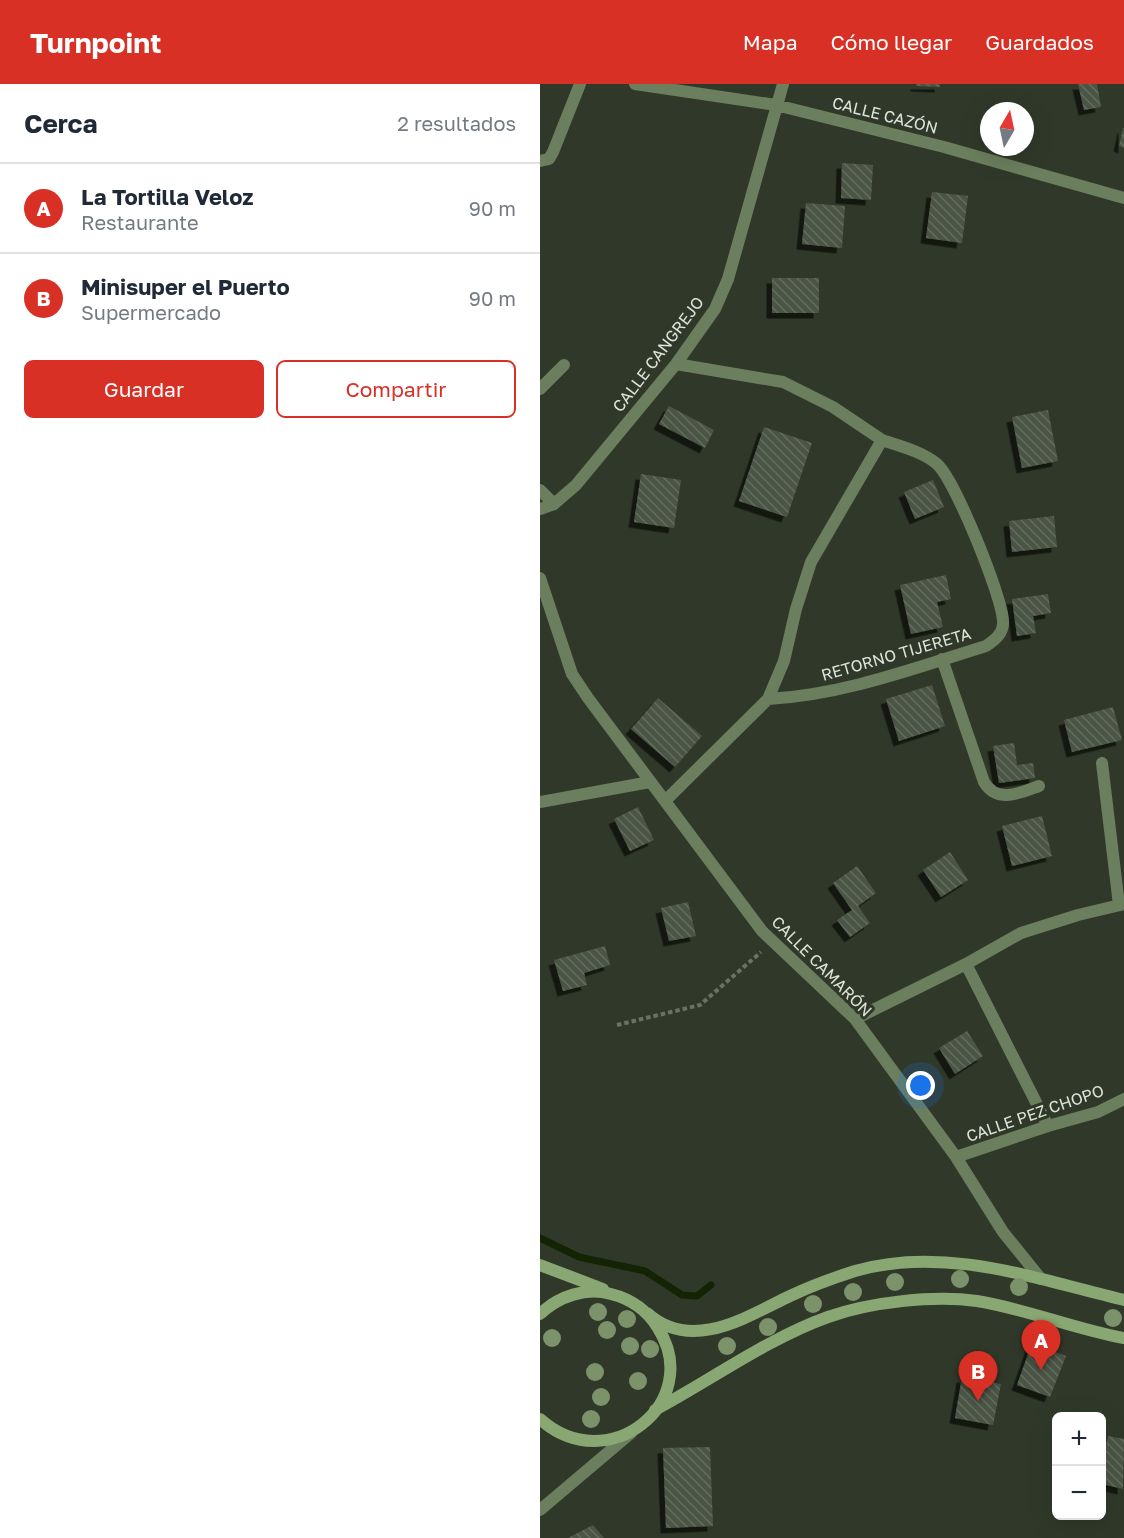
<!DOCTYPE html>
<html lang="es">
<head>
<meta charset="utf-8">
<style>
	body { margin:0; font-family:"Golos Text",sans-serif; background:#f2f2f3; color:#1f2937 }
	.controls { position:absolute; right:18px; bottom:18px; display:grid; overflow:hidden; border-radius:9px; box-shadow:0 6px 24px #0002 }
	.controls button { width:54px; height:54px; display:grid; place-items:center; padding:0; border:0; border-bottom:2px solid #e0e1e3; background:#fff; color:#1f2937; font:30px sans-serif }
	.compass { position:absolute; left:440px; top:18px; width:54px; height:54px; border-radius:50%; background:#fff; box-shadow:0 6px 24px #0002; rotate:9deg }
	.you { position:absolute; left:381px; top:1002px; width:21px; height:21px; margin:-15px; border:4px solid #fff; border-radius:50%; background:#1a73e8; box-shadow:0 0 0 9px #1a73e833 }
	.badge { display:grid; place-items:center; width:39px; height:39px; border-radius:50%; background:#d93025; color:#fff; font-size:20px; font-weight:700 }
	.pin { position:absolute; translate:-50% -50px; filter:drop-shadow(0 2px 3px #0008) }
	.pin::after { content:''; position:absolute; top:32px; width:21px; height:18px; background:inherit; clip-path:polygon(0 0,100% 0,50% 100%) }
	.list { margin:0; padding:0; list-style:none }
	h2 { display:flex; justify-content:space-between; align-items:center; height:78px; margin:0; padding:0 24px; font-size:26px }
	h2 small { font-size:20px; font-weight:400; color:#747a83 }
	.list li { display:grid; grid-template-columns:39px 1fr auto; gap:18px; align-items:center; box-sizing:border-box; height:90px; padding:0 24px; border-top:2px solid #e0e1e3 }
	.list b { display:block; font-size:22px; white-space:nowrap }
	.list p { margin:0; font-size:20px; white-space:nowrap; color:#747a83 }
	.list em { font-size:20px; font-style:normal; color:#747a83 }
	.actions { display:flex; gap:12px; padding:18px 24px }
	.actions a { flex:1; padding:14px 0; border:2px solid #d93025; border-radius:9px; text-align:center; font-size:21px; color:#d93025 }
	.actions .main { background:#d93025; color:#fff }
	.map { position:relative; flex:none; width:584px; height:1454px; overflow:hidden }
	header { display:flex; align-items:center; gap:36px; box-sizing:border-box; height:84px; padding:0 30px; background:#d93025; color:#fff }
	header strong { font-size:28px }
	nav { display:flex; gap:33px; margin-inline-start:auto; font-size:21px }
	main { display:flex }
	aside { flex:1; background:#fff }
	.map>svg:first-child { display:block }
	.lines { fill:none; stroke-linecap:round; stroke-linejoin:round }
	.stream { stroke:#132404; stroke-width:7 }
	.building { fill:url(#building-back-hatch); filter:url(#shadow) }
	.path { stroke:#6a7264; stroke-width:4; stroke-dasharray:4.5 3; stroke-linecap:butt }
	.lane { stroke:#6b7e5d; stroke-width:12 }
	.street { stroke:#6b7e5d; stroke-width:12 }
	.secondary { stroke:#89a772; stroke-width:12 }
	.tree { fill:#7b926a }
	.labels { text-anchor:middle; stroke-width:6; stroke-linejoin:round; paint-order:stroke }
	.street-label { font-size:16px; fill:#dee4da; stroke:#303929 }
</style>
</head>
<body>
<header>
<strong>Turnpoint</strong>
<nav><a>Mapa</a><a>Cómo llegar</a><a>Guardados</a></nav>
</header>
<main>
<aside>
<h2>Cerca<small>2 resultados</small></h2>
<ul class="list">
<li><span class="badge">A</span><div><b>La Tortilla Veloz</b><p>Restaurante</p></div><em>90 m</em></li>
<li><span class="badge">B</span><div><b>Minisuper el Puerto</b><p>Supermercado</p></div><em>90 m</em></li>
</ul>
<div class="actions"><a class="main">Guardar</a><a>Compartir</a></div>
</aside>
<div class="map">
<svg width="584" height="1454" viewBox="0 0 584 1454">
	<defs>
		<pattern id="building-back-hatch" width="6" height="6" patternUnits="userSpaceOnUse" patternTransform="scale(1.5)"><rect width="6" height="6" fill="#4b5544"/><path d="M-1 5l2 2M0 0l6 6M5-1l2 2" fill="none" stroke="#646d5e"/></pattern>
		<filter id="shadow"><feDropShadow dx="-5.5" dy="5.5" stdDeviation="0" flood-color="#0009"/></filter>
	</defs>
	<rect width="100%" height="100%" fill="#303929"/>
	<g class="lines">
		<!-- stream -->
		<path class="stream" d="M0,1154L39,1173L105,1187L142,1211L157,1212L171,1201"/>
	</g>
	<!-- building -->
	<path class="building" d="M376,0H400V3L376,2Z
		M538,0H557L561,23L544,26Z
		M583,44H584V64L579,62Z
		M302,79L333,81L331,116L301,114Z
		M392,108L428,112L422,159L386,154Z
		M266,119L305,122L302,164L262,160Z
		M232,194H279V229H232Z
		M129,322L174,346L165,364L119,340Z
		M508,326L518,377L482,384L472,333Z
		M224,343L272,359L247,433L199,417Z
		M101,390L141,396L134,444L94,438Z
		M393,396L404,423L375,435L364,408Z
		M514,432L517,463L472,468L469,437Z
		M406,491L411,515L397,518L403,543L371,550L360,501Z
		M508,510L511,529L493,532L496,549L477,552L472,515Z
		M392,601L405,642L359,657L346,615Z
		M118,614L162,652L135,683L91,645Z
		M573,623L582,656L532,668L524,636Z
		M474,659L477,681L493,679L495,694L459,699L453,662Z
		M98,723L114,756L90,767L74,735Z
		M502,732L512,772L472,782L462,742Z
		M410,768L428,796L401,813L383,786Z
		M317,782L336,809L318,822L330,839L310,853L297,836L312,826L293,799Z
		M148,818L156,852L129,857L121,824Z
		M65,862L70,881L44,889L47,901L23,907L14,876Z
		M427,947L443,972L415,990L399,964Z
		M492,1259L526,1272L510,1313L477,1301Z
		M422,1293L461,1300L453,1341L415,1334Z
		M568,1352L584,1355L583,1405L562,1400V1382Z
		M170,1363L173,1442L126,1444L123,1364Z
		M53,1441L64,1454H28Z"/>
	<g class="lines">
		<!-- path -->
		<path class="path" d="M77,941L160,921L221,868"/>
		<!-- lane -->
		<path class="lane" d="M0,305L24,281
			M0,406L14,420
			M562,679L579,821"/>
		<!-- street -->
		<path class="street" d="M95,0L236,21L404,63L584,114
			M0,77L9,75L13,68L40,0
			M0,425L14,420L36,401L136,280L175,225L188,195L243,0
			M0,494L32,590L48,614L222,847L315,935L416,1073L463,1148L501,1195
			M402,575L444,698C457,720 480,709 499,702
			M228,615C303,611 375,584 446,562C455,556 464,549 463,537C462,512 415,396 397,380C383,368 360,362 342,356
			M125,717L228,615L244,577L256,525L271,478L342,356L293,323L243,298L136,280
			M0,718L110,698
			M426,880L508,1042
			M315,935L426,880L481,849L538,831L584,820
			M416,1073L508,1042L558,1028L584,1015
			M0,1426L91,1349"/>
		<!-- secondary -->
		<path class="secondary" d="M0,1181L63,1205
			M107,1229C152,1269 206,1233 250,1212C271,1202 293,1194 315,1187C405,1161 496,1195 584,1216
			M0,1230C19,1212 46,1203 71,1210C91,1215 107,1226 118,1244C165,1318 68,1396 0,1335
			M115,1326C171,1296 229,1254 288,1233C330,1218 394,1211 437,1217C487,1225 534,1245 584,1254"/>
	</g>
	<!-- trees -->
	<g class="tree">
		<circle cx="420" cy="1195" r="9"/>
		<circle cx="355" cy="1198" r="9"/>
		<circle cx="479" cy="1203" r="9"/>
		<circle cx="313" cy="1208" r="9"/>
		<circle cx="273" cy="1220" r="9"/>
		<circle cx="58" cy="1228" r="9"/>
		<circle cx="573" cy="1234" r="9"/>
		<circle cx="87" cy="1235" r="9"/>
		<circle cx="228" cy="1243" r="9"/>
		<circle cx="67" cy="1246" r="9"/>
		<circle cx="12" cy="1254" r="9"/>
		<circle cx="90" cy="1262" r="9"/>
		<circle cx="187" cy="1262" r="9"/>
		<circle cx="110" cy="1265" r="9"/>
		<circle cx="55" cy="1288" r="9"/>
		<circle cx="98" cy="1297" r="9"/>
		<circle cx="61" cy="1313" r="9"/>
		<circle cx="51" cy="1335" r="9"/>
	</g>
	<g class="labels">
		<!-- street labels -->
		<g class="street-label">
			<text transform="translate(345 31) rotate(14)" y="6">CALLE CAZÓN</text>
			<text transform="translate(118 270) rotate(-53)" y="6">CALLE CANGREJO</text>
			<text transform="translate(356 570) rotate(-16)" y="6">RETORNO TIJERETA</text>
			<text transform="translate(282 882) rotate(45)" y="6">CALLE CAMARÓN</text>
			<text transform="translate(495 1029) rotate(-19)" y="6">CALLE PEZ CHOPO</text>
		</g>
	</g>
</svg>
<div class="controls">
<button>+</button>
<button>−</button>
</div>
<svg class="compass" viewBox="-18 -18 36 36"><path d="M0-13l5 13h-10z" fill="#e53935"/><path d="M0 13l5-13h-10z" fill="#747a83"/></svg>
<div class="you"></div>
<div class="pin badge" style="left:501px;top:1286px">A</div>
<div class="pin badge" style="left:438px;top:1317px">B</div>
</div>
</main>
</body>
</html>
